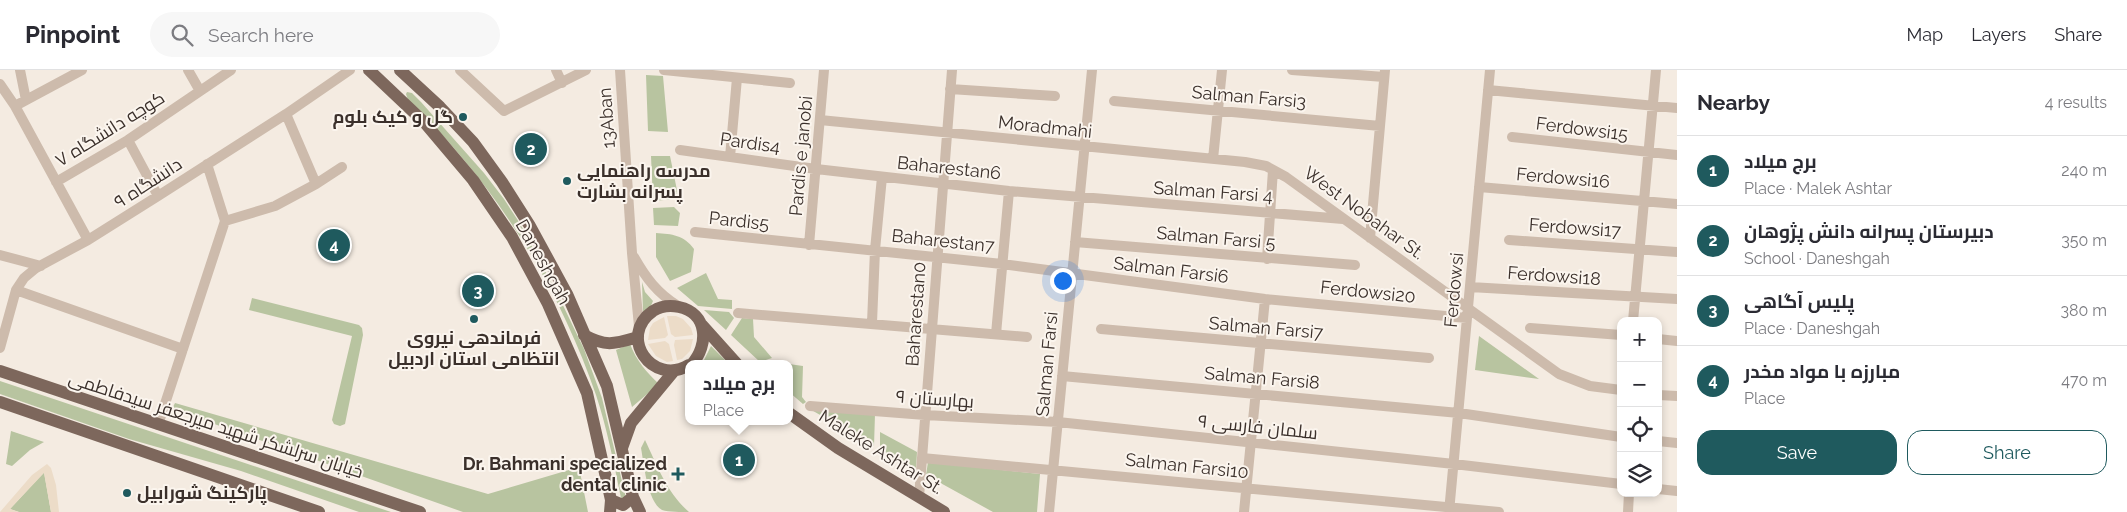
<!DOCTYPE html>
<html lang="en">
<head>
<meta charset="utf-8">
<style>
	body { margin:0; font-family:Raleway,Cairo,sans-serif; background:#f7f7f7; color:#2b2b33 }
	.controls { position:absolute; right:15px; bottom:15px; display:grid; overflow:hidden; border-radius:10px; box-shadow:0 2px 8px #0003 }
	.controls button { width:45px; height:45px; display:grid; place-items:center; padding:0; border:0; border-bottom:1px solid #e1e1e2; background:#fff; color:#2b2b33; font:25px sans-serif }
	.you { position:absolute; left:1062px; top:210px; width:18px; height:18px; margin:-12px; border:4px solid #fff; border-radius:50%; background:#1a73e8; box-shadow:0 0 0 8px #1a73e833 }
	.badge { display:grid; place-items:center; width:32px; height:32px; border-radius:50%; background:#1f5a5e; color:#fff; font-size:16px; font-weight:700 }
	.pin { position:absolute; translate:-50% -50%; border:2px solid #fff; box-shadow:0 1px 5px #0006 }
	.popup { position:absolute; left:685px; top:290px; width:108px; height:65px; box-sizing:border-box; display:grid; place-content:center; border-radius:10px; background:#fff; filter:drop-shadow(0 1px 4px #0005); font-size:16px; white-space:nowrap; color:#7c7c81 }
	.popup b { font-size:19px; color:#2b2b33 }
	.popup::after { content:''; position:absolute; left:50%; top:100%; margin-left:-10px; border:10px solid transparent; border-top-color:#fff }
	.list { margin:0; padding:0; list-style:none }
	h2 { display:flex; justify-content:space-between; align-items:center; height:65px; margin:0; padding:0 20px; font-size:21px }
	h2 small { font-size:16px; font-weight:400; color:#7c7c81 }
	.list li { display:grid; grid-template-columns:32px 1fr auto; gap:15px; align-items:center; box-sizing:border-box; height:70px; padding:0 20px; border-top:1px solid #e1e1e2 }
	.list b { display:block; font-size:19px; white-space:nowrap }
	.list p { margin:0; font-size:16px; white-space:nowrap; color:#7c7c81 }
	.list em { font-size:16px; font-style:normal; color:#7c7c81 }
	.actions { display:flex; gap:10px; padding:15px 20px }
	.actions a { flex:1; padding:11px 0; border:1px solid #1f5a5e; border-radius:15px; text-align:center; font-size:18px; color:#1f5a5e }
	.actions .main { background:#1f5a5e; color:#fff }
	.icon { flex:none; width:28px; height:28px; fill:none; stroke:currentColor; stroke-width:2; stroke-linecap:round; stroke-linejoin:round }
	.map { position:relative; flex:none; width:1677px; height:442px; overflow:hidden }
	header { display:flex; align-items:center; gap:30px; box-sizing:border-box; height:70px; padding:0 25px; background:#fff; border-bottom:1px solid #e1e1e2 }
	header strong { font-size:24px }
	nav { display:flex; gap:28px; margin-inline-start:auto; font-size:18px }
	.search { width:350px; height:45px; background:#f7f7f7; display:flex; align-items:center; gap:12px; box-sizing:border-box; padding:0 18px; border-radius:28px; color:#7c7c81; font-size:19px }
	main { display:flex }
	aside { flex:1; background:#fff }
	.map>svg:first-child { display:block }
	.green { fill:#b8c4a0 }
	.plaza { fill:#ecdcc8 }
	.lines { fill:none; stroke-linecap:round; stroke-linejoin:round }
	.minor { stroke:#cdbbac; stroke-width:10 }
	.major { stroke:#7d675c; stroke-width:12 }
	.poi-dot { fill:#1f5a5e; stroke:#fbf5ee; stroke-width:2 }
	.labels { text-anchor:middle; stroke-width:4; stroke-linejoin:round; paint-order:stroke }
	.street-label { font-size:18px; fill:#3b302b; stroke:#fbf5ee }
	.poi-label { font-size:18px; font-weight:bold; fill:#3b302b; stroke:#fbf5ee; text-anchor:end }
</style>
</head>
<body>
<header>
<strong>Pinpoint</strong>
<div class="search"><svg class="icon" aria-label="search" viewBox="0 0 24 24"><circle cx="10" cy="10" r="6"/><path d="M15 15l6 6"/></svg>Search here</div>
<nav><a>Map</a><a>Layers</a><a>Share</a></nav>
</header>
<main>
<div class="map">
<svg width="1677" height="442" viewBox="0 0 1677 442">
	<rect width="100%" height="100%" fill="#f4ebe1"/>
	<!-- green -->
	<path class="green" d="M646,5L663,6L668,62L648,61Z
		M407,22L412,23L421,32L484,103L504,129L519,152L558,225L584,279L602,328L626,428H621C614,394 607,358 596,325C558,214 493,111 408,30L406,24Z
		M651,86H670L678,125L675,129L653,131Z
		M674,137L680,143L678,156L654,155L653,138Z
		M656,163C672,164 684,165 694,179L691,202L670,211L656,187Z
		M706,203L718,229L732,230V239L698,236L677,218Z
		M642,212L645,222L653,231L650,238L643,242Z
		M252,228L359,255L362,258L363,265L345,354L340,356L334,354L332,350L352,266L249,240Z
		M704,240L729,242L734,248L726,260Z
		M742,248L753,249L754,267L772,288L760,292L731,265Z
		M1479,266L1539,309L1475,300Z
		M630,274C636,290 647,303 659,314L632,337L616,280Z
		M711,276L729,294H702Z
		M789,294L803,296L802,327L806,332L803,334L789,322Z
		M0,311L391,442H359L241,401L129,369L0,324Z
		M175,333L488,424L579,397L588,442H463L172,339Z
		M808,338L875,344L874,376Z
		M11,361L44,372L30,380L12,396L6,394Z
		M880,362L917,382L916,400L880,379Z
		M645,370C657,395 667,423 689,442C681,442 669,442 662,440C647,431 644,394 641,378Z
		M928,392L1040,404L1037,442H993L926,405Z
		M44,402L51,442H19L10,439Z"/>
	<!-- plaza -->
	<path class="plaza" d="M667,246H676L683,249L691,258L693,265L675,267L671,264Z
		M664,247L668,265L665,268L648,270L650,258L653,253Z
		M693,269L690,281L682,289L677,290L674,275L675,270Z
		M665,271L669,274L673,291L667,292L656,286L648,274Z
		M47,394L51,398L56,415L59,442H51L44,403L10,439L19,442H0L32,405Z"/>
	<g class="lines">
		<!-- minor -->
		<path class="minor" d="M20,0L26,30
			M188,0L200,21
			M460,0L504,41L586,0
			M556,0L562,13
			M620,0L632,183L639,256
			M664,0L790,13
			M1292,0L1384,7
			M0,14L15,36L88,170
			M950,19L1055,26
			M1488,20L1677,38
			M1114,31L1380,56
			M15,36L82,0
			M286,44L316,114L342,97
			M820,50L1245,92L1266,96L1286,107L1559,304L1590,316L1621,320
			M1512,67L1677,85
			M128,70L158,126
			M680,80L816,99L1009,121L1343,149
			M730,87L737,8
			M1213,89L1222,0
			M56,112L128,70L231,0
			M1479,117L1677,134
			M225,151L275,136L316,114
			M695,162L1002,194L1265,229L1467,248
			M1370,168L1385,0
			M1509,170L1677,182
			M1075,172L1355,195
			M809,175L824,0
			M0,185L41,196
			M634,187C646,208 657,223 678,236
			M1267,189L1273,100
			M1470,217L1677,229
			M16,220L183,279
			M738,243L1027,267
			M1633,251L1656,0
			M872,253L875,180L882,107
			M1530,258L1621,265
			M1101,259L1429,288
			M996,264L1009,121
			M1658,269L1677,271
			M0,278L16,220L24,208L36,198L88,170L158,126L286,44L350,0
			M1062,306L1459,343L1621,367
			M1658,325L1677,326
			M810,336L925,345L1058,352L1454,394L1621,414
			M158,355L225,151L207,94
			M1658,371L1677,373
			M922,388L1499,442
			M1658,419L1677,421
			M919,427L952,0
			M1049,442L1092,0
			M1244,442L1265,229
			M1449,442L1490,0
			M1628,442L1629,423"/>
		<!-- major -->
		<path class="major" d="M369,0L424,52L473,110L512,167L548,234L587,323L611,430L610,442
			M400,0L440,37L473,72L502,112L530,156L567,224L607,316L633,427L640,442
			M702,255L737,294
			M584,265C606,277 614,274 638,267
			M689,295C652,317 617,266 653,241C661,236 670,235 679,237C708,243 709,275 692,294
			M0,301L420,442
			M0,332L319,442
			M789,343L838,378L944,442
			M622,378L631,353L674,301
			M611,430L623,435L633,427"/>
	</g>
	<!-- markers -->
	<g class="poi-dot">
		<circle cx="463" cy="47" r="5"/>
		<circle cx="567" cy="111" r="5"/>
		<circle cx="474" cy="249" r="5"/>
		<path d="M675.5 396.5h5v5h5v5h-5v5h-5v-5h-5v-5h5z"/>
		<circle cx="127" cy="423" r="5"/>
	</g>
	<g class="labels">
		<!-- street labels -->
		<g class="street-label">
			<text transform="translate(1249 27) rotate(5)" y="6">Salman Farsi3</text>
			<text transform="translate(607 48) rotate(-94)" y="6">13Aban</text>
			<text transform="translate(1045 57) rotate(6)" y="6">Moradmahi</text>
			<text transform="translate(110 59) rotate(-32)" y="6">کوچه دانشگاه ۷</text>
			<text transform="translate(1582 59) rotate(7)" y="6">Ferdowsi15</text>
			<text transform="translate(750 73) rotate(8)" y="6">Pardis4</text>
			<text transform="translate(801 86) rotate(-85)" y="6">Pardis e janobi</text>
			<text transform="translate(949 98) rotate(6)" y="6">Baharestan6</text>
			<text transform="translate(1563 108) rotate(5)" y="6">Ferdowsi16</text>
			<text transform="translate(148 113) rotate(-33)" y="6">دانشگاه ۹</text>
			<text transform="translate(1213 122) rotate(4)" y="6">Salman Farsi 4</text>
			<text transform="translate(1364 143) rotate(36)" y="6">West Nobahar St.</text>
			<text transform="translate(739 151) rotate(6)" y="6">Pardis5</text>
			<text transform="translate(1575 158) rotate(4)" y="6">Ferdowsi17</text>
			<text transform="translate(1216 168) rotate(5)" y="6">Salman Farsi 5</text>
			<text transform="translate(943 171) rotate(6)" y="6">Baharestan7</text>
			<text transform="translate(543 192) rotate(61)" y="6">Daneshgah</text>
			<text transform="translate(1171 200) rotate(7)" y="6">Salman Farsi6</text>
			<text transform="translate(1554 206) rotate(4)" y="6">Ferdowsi18</text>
			<text transform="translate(1454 220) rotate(-85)" y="6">Ferdowsi</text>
			<text transform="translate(1368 222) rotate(6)" y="6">Ferdowsi20</text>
			<text transform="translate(916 244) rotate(-86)" y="6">Baharestan0</text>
			<text transform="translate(1266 258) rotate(5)" y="6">Salman Farsi7</text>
			<text transform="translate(1047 294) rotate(-85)" y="6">Salman Farsi</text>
			<text transform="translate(1262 308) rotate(5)" y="6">Salman Farsi8</text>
			<text transform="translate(935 329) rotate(4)" y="6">بهارستان ۹</text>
			<text transform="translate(216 355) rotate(18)" y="6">خیابان سرلشکر شهید میرجعفر سیدفاطمی</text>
			<text transform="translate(1258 357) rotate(6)" y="6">سلمان فارسی ۹</text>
			<text transform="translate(881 382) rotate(32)" y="6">Maleke Ashtar St.</text>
			<text transform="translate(1187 396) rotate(6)" y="6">Salman Farsi10</text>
		</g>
		<!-- poi labels -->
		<g class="poi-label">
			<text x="453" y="53">گل و کیک بلوم</text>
			<text x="577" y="107" text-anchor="start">مدرسه راهنمایی<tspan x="577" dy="21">پسرانه بشارت</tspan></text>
			<text x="474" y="274" text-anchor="middle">فرماندهی نیروی<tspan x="474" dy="21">انتظامی استان اردبیل</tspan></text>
			<text x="667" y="400">Dr. Bahmani specialized<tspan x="667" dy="21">dental clinic</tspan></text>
			<text x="137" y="429" text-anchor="start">پارکینگ شورابیل</text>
		</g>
	</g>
</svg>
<div class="controls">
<button>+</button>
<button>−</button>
<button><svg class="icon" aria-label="locate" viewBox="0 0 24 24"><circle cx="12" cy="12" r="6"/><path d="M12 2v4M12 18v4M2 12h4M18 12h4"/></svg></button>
<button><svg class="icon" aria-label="layers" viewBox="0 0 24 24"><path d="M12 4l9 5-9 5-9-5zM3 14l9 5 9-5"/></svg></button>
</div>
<div class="you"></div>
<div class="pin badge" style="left:739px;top:390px">1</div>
<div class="popup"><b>برج میلاد</b>Place</div>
<div class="pin badge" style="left:531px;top:79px">2</div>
<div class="pin badge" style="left:478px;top:221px">3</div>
<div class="pin badge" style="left:334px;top:175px">4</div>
</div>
<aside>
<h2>Nearby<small>4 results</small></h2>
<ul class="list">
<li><span class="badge">1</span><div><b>برج میلاد</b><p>Place · Malek Ashtar</p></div><em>240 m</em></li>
<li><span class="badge">2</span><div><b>دبیرستان پسرانه دانش پژوهان</b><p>School · Daneshgah</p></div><em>350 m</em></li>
<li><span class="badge">3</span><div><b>پلیس آگاهی</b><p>Place · Daneshgah</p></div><em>380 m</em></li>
<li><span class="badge">4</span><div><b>مبارزه با مواد مخدر</b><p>Place</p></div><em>470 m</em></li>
</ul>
<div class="actions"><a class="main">Save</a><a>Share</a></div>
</aside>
</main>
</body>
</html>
